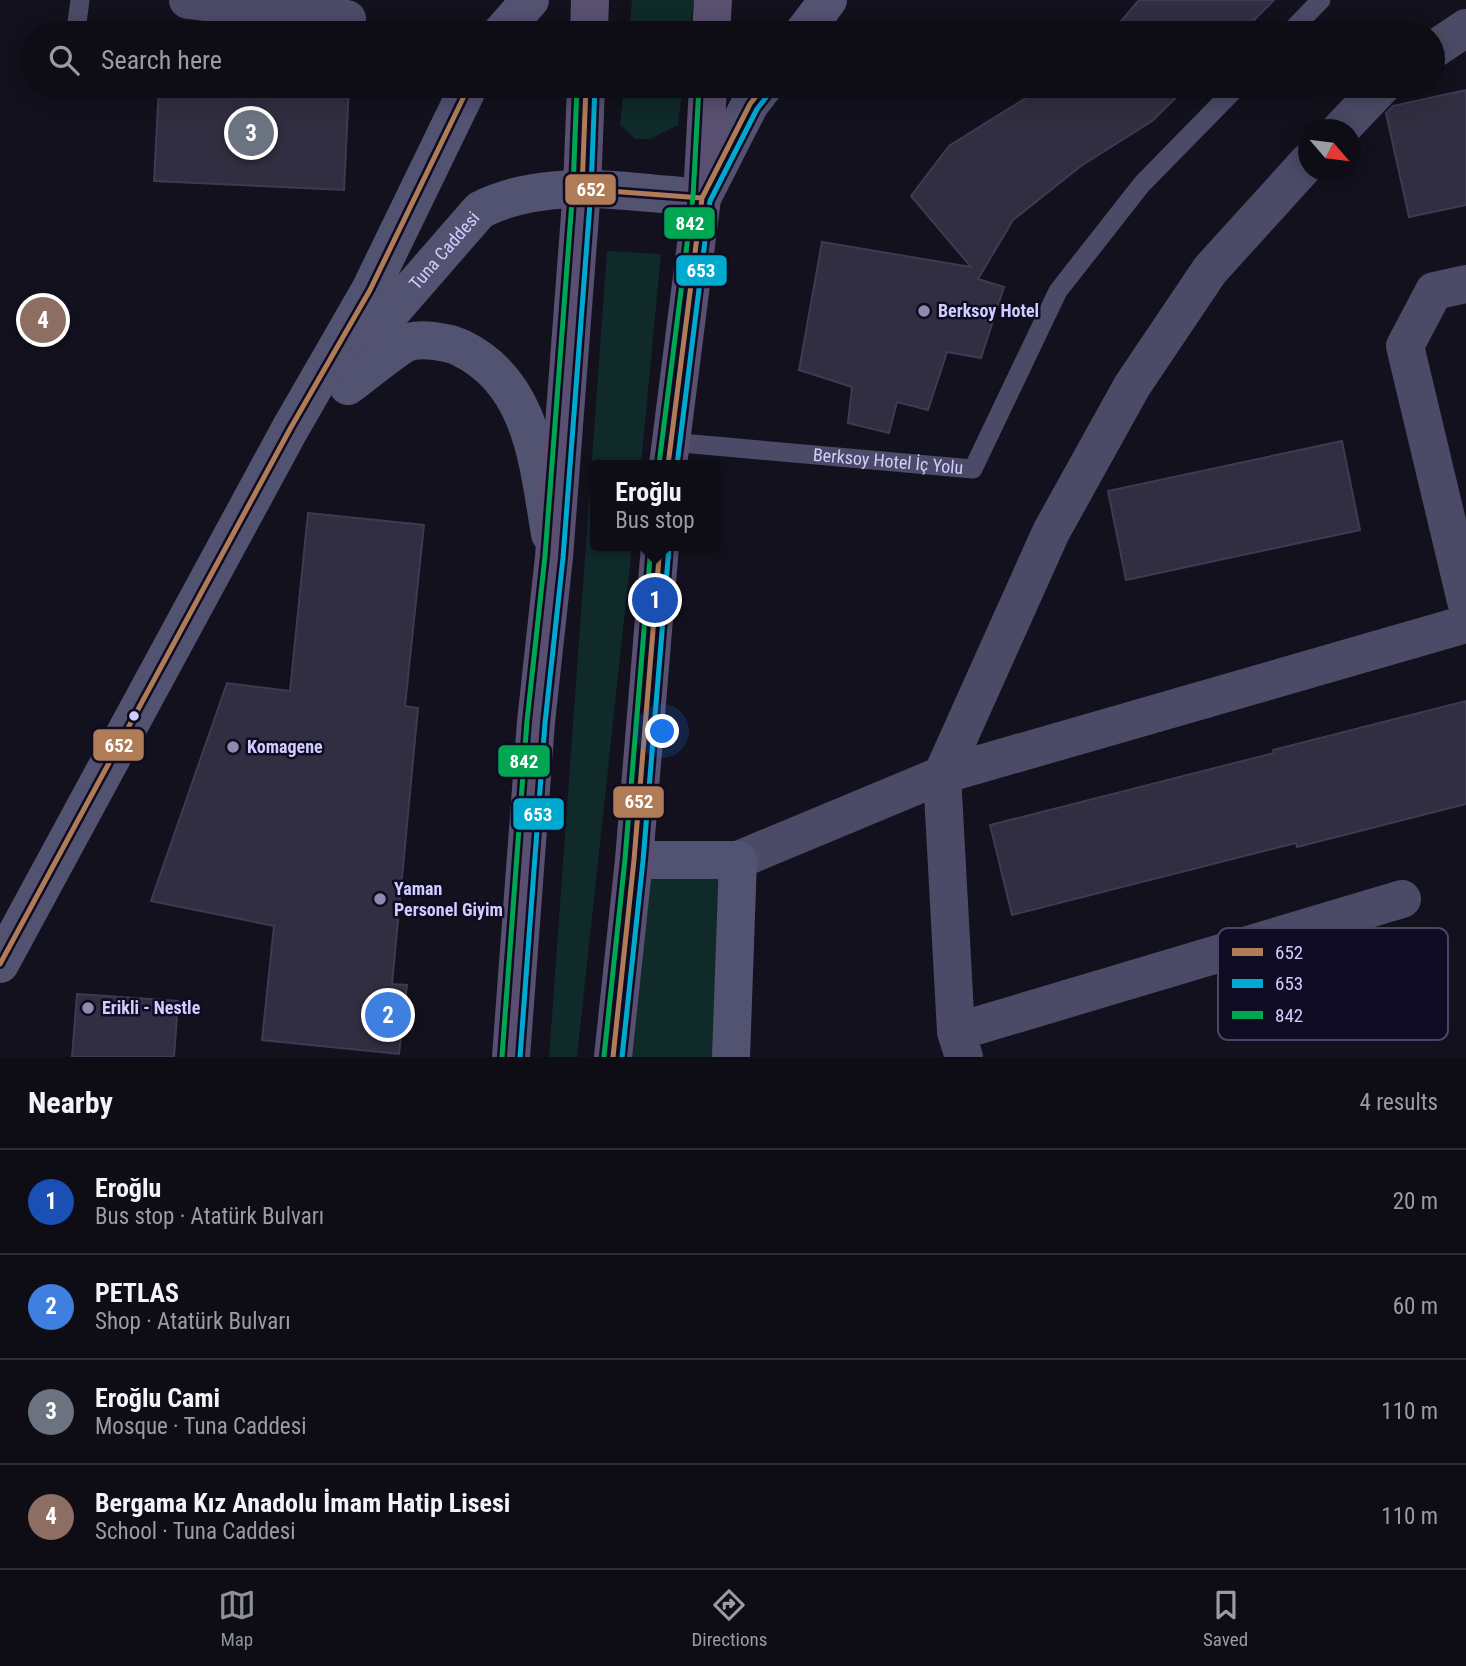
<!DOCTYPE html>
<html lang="en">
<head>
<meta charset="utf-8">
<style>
	body { margin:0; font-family:"Roboto Condensed",sans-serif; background:#1c1b23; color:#f1f3f6 }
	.compass { position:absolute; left:1298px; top:119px; width:63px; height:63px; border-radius:50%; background:#0e0d16; box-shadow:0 4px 18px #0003; rotate:118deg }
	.you { position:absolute; left:663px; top:732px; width:24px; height:24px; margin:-18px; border:5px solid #fff; border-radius:50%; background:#1a73e8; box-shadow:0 0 0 10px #1a73e833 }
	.badge { display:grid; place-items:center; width:46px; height:46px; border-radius:50%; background:#8c9099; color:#fff; font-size:23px; font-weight:700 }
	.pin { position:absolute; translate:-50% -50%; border:4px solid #fff; box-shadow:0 2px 7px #0006 }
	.popup { position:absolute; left:590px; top:460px; width:130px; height:91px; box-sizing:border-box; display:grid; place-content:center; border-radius:7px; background:#0e0d16; filter:drop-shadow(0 2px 5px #0005); font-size:23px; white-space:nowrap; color:#9b9ca1 }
	.popup b { font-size:26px; color:#f1f3f6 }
	.popup::after { content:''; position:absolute; left:50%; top:100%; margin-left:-14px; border:14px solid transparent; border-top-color:#0e0d16 }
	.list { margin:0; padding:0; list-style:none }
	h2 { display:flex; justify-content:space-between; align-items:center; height:91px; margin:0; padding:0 28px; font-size:30px }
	h2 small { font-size:23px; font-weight:400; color:#9b9ca1 }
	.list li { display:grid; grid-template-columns:46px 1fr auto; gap:21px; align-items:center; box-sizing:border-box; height:105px; padding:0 28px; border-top:2px solid #2e2d35 }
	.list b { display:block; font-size:26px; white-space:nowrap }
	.list p { margin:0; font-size:23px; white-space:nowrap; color:#9b9ca1 }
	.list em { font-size:23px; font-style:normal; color:#9b9ca1 }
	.icon { flex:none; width:38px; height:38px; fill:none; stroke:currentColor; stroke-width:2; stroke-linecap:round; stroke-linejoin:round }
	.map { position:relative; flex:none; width:1466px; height:1057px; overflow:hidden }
	.search { position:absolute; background:#0e0d16; box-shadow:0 4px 18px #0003; left:21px; right:21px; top:21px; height:77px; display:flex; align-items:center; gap:18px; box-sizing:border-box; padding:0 24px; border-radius:38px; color:#9b9ca1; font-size:26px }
	.sheet { height:511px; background:#0e0d16 }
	nav { display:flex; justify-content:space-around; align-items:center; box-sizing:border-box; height:98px; border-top:2px solid #2e2d35; background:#0e0d16; font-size:19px; color:#9b9ca1 }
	nav a { display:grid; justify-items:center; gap:4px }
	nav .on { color:#8c9099 }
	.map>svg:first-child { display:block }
	.green { fill:#0f2a29 }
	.building { fill:#302e40; stroke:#3d3a52; stroke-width:2 }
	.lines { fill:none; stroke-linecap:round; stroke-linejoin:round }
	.lane { stroke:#4b4b67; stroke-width:19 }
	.street { stroke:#4b4b67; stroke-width:38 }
	.secondary { stroke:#525271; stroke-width:38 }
	.primary { stroke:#594f70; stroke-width:38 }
	.bus-1-casing { stroke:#0e0b23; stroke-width:10 }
	.bus-2-casing { stroke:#0e0b23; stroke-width:10 }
	.bus-3-casing { stroke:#0e0b23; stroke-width:10 }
	.bus-1 { stroke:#b07c57; stroke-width:5 }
	.bus-2 { stroke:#00a9ce; stroke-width:5 }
	.bus-3 { stroke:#00a651; stroke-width:5 }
	.poi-dot { fill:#8e8bb0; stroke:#0e0b23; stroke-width:2.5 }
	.bus-dot { fill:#d0cdff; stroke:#0e0b23; stroke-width:2.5 }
	.labels { text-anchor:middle; stroke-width:5; stroke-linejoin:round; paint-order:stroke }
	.street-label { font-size:18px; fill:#d0cdff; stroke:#0e0b23 }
	.poi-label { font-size:18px; font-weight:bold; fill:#d0cdff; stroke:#0e0b23; text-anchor:start }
	.key { fill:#0e0b23; stroke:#484565; stroke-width:2 }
	.key-label { font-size:19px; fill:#d0cdff }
	.line-badge { stroke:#0e0b23; stroke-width:2.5 }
	.badge-label { font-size:19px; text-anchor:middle; font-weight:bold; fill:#fff }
</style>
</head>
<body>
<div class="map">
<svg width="1466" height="1057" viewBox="0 0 1466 1057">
	<rect width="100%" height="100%" fill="#12111d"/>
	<!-- green -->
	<path class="green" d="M632,0H694L689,33H629Z
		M624,86H683L678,125L650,139H635L620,125Z
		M607,251L661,254L641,465H596V546H632L577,1057H549Z
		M634,860H738L731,1057H613Z"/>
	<!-- building -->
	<path class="building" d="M1139,0H1274L1241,33H1111Z
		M159,86H349L344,190L154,181Z
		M1045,86H1188L1152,121L1081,166L1013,220L978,279L1004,287L981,358L947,352L928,410L897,402L889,433L848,423L852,387L799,370L822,242L971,267L911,196L949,146Z
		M1466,90V205L1409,217L1386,113L1393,106Z
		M1342,441L1360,530L1126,580L1108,491Z
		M308,513L424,525L405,706L418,708L392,984L407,985L399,1054L262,1040L274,926L151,901L227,683L290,691Z
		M1466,701V804L1297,847L1296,843L1012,915L990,825L1274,753L1273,750Z
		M77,994L178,1001L174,1057H72Z"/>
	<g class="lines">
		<!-- lane -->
		<g class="lane">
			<path d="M76,30L80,0"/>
			<path d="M1289,33L1321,0"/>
			<path id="s1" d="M670,442L973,469L1058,291L1142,184L1238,86"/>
		</g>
		<!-- street -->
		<path class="street" d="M188,0L347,19
			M1433,50L1466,28
			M1340,130L1382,86
			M1466,284L1434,291L1405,346L1466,601
			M738,860L942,775L1466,624
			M956,1032L1402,899
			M964,1057L956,1032L942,775L1051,532L1132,386L1210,270L1308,162"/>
		<!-- secondary -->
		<g class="secondary">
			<path d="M501,33L530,0"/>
			<path d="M803,33L828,0"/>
			<path id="s2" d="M346,364L480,210C547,176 630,192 702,198L750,104L764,86"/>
			<path d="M348,386C359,378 399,345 409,342C423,338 449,342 461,348C533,383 538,464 550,534"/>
			<path d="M634,860H738L731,1057"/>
			<path d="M0,964L290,429L370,290L469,86"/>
		</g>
		<!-- primary -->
		<path class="primary" d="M589,33L590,0
			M711,33L713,0
			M668,465L702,198L708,86
			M511,1057L536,722L554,557L582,189L586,86
			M613,1057L634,860L660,546"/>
		<!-- bus-1 casing -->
		<g class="bus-1-casing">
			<path id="bus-1" d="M586,86L582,189L702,198
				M668,465L702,198L750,104L764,86
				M0,964L290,429L370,290L469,86
				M613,1057L634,860L660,546"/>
		</g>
		<!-- bus-2 casing -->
		<g class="bus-2-casing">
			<path id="bus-2" d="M677,465L710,201L757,109L771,91
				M520,1057L545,723L563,558L591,190L595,86
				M622,1057L643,861L669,547"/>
		</g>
		<!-- bus-3 casing -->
		<g class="bus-3-casing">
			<path id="bus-3" d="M659,464L693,197L699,86
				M502,1056L527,721L545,556L573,188L577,86
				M604,1056L625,859L651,546"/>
		</g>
		<!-- bus-1 -->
		<use href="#bus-1" class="bus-1"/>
		<!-- bus-2 -->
		<use href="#bus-2" class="bus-2"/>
		<!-- bus-3 -->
		<use href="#bus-3" class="bus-3"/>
	</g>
	<!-- markers -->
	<g class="poi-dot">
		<circle cx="924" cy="311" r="7"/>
		<circle cx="233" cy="747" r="7"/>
		<circle cx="380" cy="899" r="7"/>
		<circle cx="88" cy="1008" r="7"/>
	</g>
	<circle class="bus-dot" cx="134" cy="716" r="6"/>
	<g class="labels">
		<!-- street labels -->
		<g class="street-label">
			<text dy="6" stroke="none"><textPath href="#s2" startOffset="150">Tuna Caddesi</textPath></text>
			<text dy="6" stroke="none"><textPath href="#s1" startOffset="219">Berksoy Hotel İç Yolu</textPath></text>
		</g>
		<!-- poi labels -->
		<g class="poi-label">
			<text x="938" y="317">Berksoy Hotel</text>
			<text x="247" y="753">Komagene</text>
			<text x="394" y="895">Yaman<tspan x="394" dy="21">Personel Giyim</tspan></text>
			<text x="102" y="1014">Erikli - Nestle</text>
		</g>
	</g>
	<!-- legend -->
	<rect x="1218" y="928" width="230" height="112" rx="10" class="key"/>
	<rect x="1232" y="948" width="31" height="8" fill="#b07c57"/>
	<rect x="1232" y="979" width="31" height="9" fill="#00a9ce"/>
	<rect x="1232" y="1011" width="31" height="8" fill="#00a651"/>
	<g class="key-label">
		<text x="1275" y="959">652</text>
		<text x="1275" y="990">653</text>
		<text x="1275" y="1022">842</text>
	</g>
	<g class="line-badge">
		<rect x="564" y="173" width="53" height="33" rx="7" fill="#b07c57"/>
		<rect x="663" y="206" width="53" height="34" rx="7" fill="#00a651"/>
		<rect x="675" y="254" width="53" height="33" rx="7" fill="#00a9ce"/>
		<rect x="92" y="728" width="53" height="34" rx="7" fill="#b07c57"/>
		<rect x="497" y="744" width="54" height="34" rx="7" fill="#00a651"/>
		<rect x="612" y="785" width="53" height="34" rx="7" fill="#b07c57"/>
		<rect x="512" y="797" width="53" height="34" rx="7" fill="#00a9ce"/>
	</g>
	<g class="badge-label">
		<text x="591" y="196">652</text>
		<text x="690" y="230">842</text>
		<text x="701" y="277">653</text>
		<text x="119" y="752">652</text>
		<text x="524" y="768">842</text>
		<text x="639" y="808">652</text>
		<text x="538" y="821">653</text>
	</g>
</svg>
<svg class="compass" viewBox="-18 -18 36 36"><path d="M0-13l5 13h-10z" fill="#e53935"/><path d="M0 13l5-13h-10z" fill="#9b9ca1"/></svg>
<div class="you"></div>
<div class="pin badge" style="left:655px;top:600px;background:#1a4fb4">1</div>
<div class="popup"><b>Eroğlu</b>Bus stop</div>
<div class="pin badge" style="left:388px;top:1015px;background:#3f7fe0">2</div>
<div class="pin badge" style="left:251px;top:133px;background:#6b7280">3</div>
<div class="pin badge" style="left:43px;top:320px;background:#8d6e63">4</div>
<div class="search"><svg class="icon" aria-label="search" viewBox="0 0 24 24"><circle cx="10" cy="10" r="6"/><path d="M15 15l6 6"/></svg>Search here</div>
</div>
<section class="sheet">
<h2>Nearby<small>4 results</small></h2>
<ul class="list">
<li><span class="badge" style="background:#1a4fb4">1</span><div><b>Eroğlu</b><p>Bus stop · Atatürk Bulvarı</p></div><em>20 m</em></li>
<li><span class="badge" style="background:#3f7fe0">2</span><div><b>PETLAS</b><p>Shop · Atatürk Bulvarı</p></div><em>60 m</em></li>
<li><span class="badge" style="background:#6b7280">3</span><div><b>Eroğlu Cami</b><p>Mosque · Tuna Caddesi</p></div><em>110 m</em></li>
<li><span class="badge" style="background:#8d6e63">4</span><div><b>Bergama Kız Anadolu İmam Hatip Lisesi</b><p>School · Tuna Caddesi</p></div><em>110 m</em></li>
</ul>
</section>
<nav>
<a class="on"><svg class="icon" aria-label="map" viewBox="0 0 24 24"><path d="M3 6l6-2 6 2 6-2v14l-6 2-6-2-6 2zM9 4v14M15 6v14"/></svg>Map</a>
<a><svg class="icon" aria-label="directions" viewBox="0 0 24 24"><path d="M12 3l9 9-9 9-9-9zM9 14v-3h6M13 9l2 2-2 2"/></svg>Directions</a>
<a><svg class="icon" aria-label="saved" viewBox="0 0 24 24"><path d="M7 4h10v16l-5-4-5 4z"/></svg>Saved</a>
</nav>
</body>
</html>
